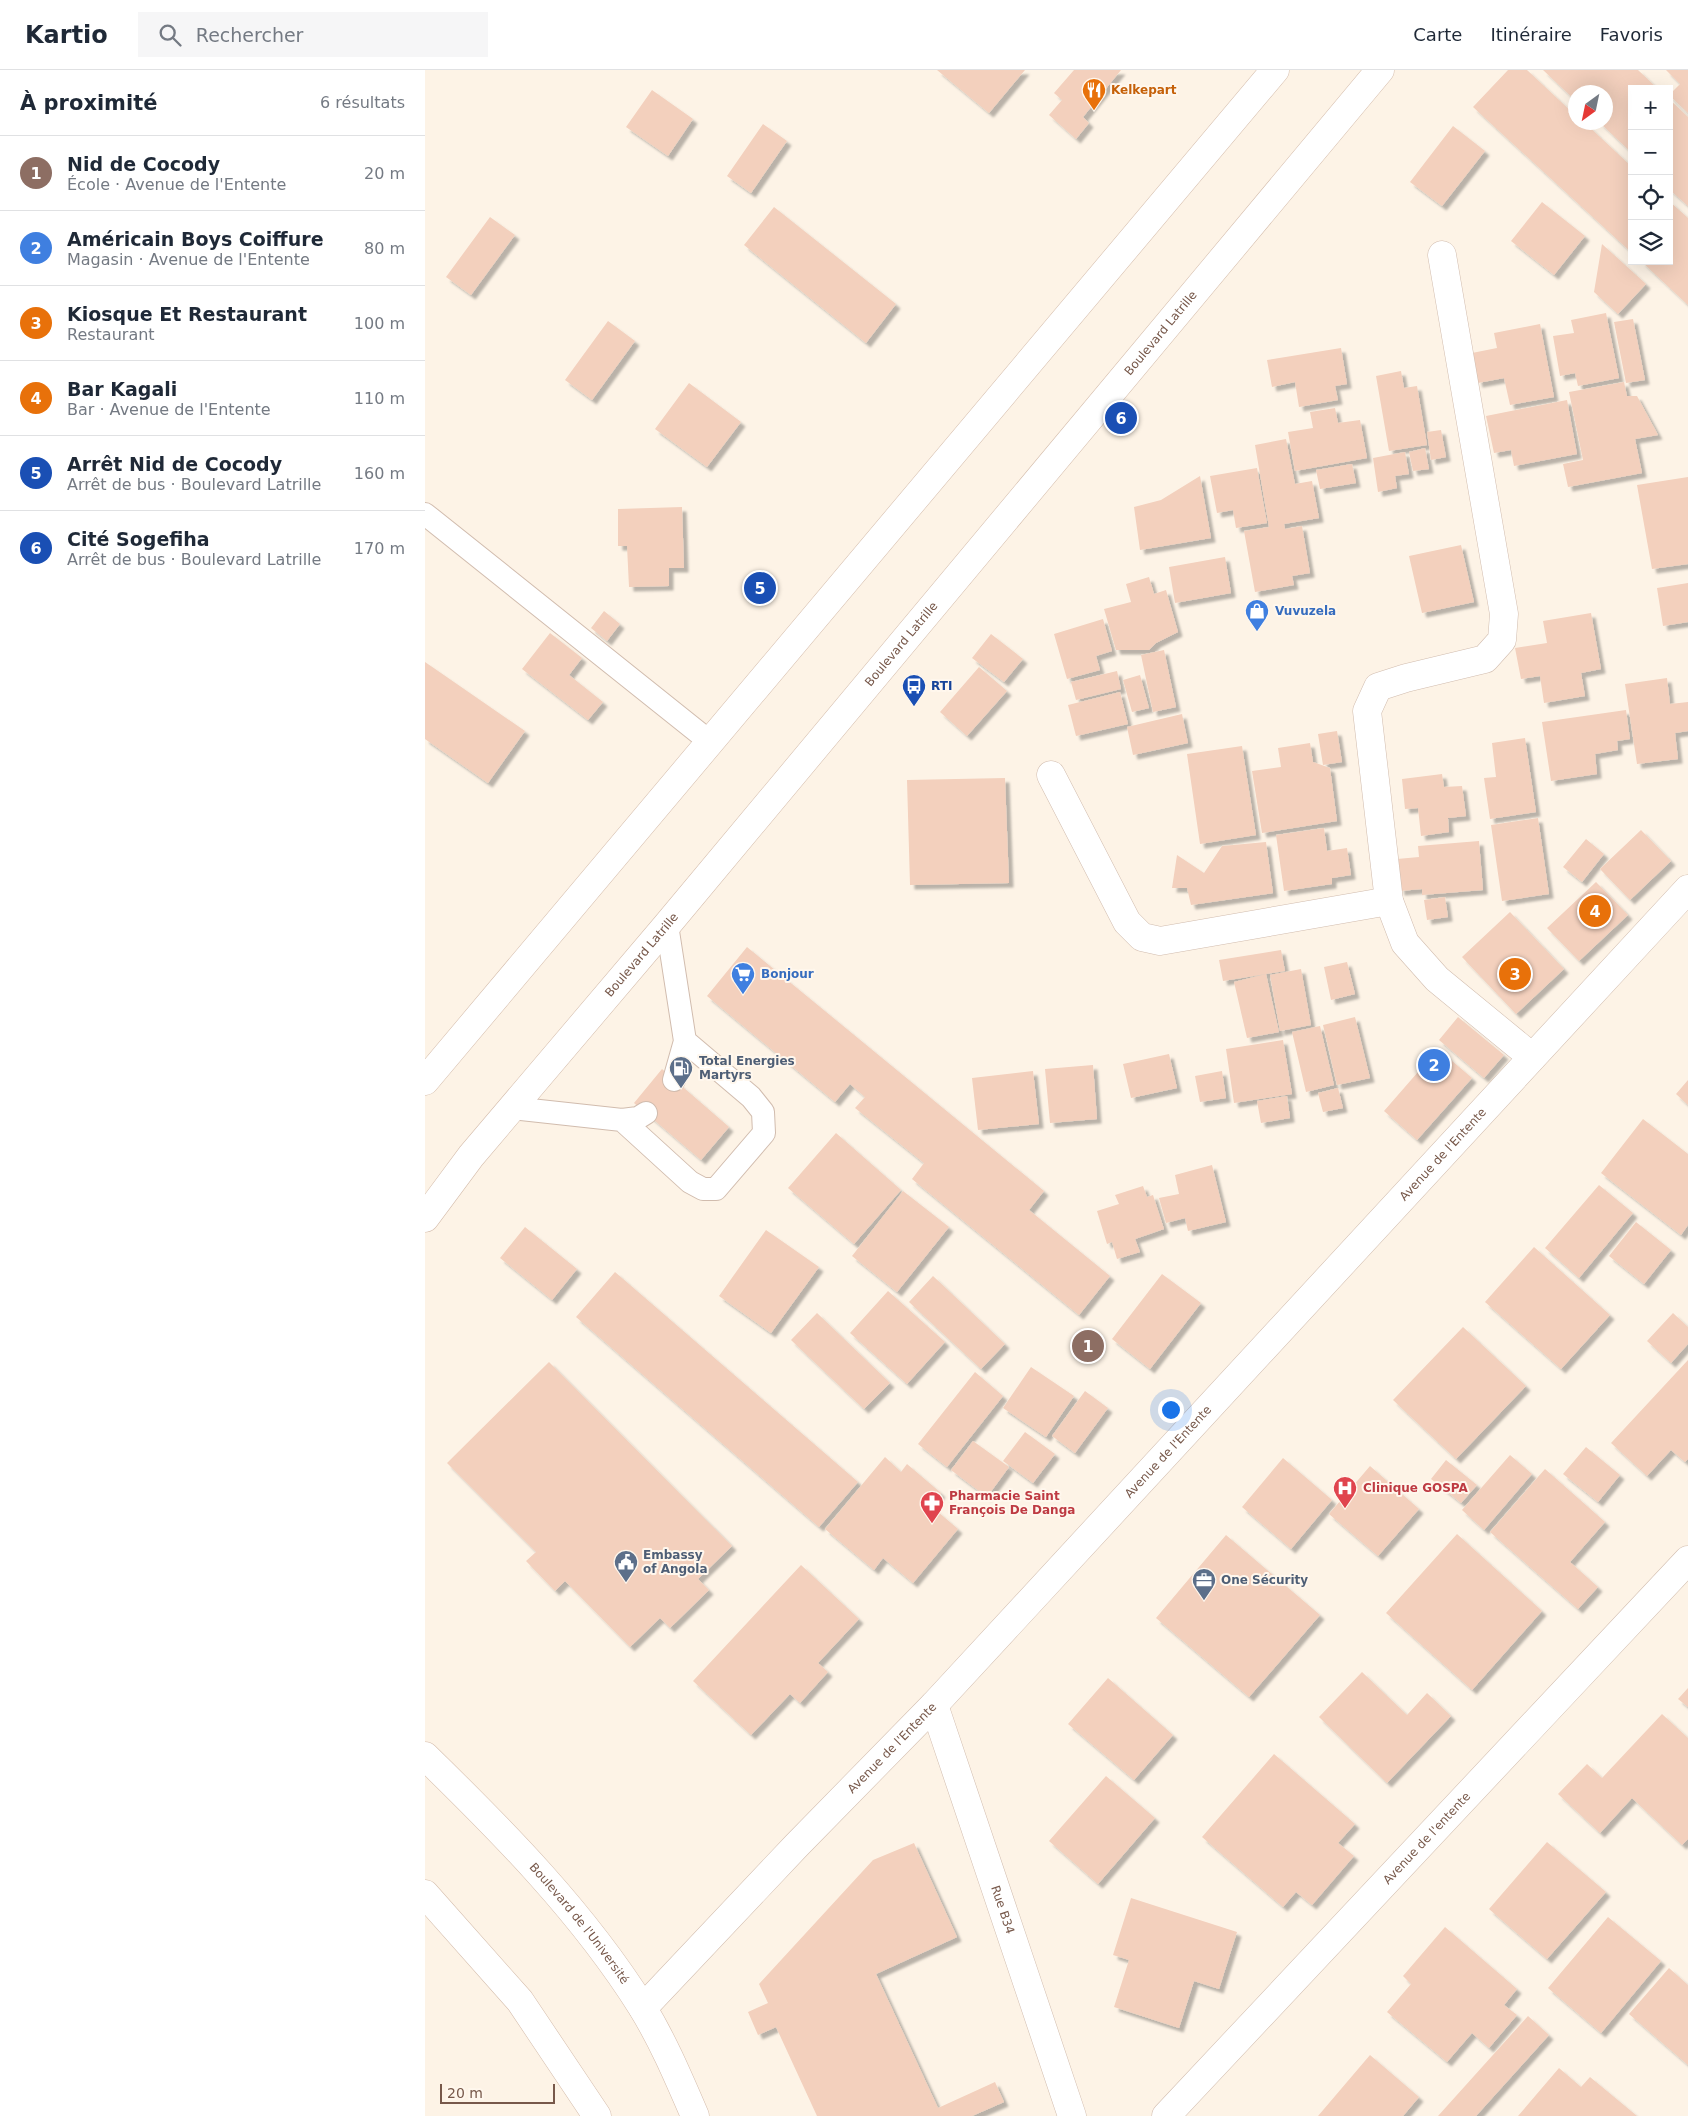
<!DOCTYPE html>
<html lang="fr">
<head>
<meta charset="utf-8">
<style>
	body { margin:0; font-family:"DejaVu Sans",sans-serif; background:#f6f6f7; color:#1f2937 }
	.controls { position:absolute; right:15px; top:15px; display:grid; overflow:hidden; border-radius:0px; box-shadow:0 5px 20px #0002 }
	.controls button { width:45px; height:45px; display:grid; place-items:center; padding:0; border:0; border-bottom:1px solid #e0e1e3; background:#fff; color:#1f2937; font:25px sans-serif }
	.compass { position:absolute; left:1143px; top:15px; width:45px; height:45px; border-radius:50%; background:#fff; box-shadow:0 5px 20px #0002; rotate:213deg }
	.scale { position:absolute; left:15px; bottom:12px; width:115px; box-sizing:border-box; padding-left:5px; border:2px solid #77584a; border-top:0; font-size:14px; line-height:18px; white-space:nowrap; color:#77584a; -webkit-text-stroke:4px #fff7ed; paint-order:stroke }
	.you { position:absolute; left:745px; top:1339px; width:18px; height:18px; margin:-12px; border:4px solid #fff; border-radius:50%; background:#1a73e8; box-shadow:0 0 0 8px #1a73e833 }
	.badge { display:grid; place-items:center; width:32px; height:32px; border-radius:50%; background:#ea6648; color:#fff; font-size:16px; font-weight:700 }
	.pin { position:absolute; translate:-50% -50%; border:2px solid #fff; box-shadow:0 1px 5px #0006 }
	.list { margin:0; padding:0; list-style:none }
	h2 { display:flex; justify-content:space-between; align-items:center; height:65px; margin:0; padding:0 20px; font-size:21px }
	h2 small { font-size:16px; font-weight:400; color:#747a83 }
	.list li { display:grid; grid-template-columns:32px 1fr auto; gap:15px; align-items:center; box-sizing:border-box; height:75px; padding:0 20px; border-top:1px solid #e0e1e3 }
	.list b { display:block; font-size:19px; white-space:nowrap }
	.list p { margin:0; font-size:16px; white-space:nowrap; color:#747a83 }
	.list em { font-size:16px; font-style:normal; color:#747a83 }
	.icon { flex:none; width:28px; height:28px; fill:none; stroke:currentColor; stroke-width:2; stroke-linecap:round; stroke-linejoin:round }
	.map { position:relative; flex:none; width:1263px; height:2046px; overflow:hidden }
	header { display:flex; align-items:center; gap:30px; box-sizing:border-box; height:70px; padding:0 25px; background:#fff; border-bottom:1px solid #e0e1e3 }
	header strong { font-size:24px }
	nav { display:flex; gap:28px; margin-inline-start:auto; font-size:18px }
	.search { width:350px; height:45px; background:#f6f6f7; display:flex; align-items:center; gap:12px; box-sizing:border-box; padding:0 18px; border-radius:0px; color:#747a83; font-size:19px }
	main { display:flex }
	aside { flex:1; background:#fff }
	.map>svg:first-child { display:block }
	.building { fill:#f3d0bd; filter:url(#shadow) }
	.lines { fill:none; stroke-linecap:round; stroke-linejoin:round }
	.service-casing { stroke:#d1bcae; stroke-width:24 }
	.minor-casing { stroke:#d1bcae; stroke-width:29 }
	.tertiary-casing { stroke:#d1bcae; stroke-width:29 }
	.secondary-casing { stroke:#d4bcab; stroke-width:29 }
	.service { stroke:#fff; stroke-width:22 }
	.minor { stroke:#fff; stroke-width:28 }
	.tertiary { stroke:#fff; stroke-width:28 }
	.secondary { stroke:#fff; stroke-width:28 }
	.labels { text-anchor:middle; stroke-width:4; stroke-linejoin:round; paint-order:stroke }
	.food-label { font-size:12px; font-weight:bold; fill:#c56008; stroke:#fff7ed; text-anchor:start }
	.street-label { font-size:12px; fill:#77584a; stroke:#fff7ed }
	.shop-label { font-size:12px; font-weight:bold; fill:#366cbe; stroke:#fff7ed; text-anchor:start }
	.transit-label { font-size:12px; font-weight:bold; fill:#164399; stroke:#fff7ed; text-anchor:start }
	.service-label { font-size:12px; font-weight:bold; fill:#4e5e75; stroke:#fff7ed; text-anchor:start }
	.health-label { font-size:12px; font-weight:bold; fill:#be3a42; stroke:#fff7ed; text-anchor:start }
</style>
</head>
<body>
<header>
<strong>Kartio</strong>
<div class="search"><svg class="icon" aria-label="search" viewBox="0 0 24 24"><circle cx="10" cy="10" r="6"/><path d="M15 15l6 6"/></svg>Rechercher</div>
<nav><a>Carte</a><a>Itinéraire</a><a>Favoris</a></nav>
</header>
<main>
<aside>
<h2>À proximité<small>6 résultats</small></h2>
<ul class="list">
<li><span class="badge" style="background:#8d6e63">1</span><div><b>Nid de Cocody</b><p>École · Avenue de l'Entente</p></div><em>20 m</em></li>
<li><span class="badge" style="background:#3f7fe0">2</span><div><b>Américain Boys Coiffure</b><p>Magasin · Avenue de l'Entente</p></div><em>80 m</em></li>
<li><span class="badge" style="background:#e8710a">3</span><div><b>Kiosque Et Restaurant</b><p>Restaurant</p></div><em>100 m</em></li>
<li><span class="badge" style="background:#e8710a">4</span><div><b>Bar Kagali</b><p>Bar · Avenue de l'Entente</p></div><em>110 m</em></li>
<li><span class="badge" style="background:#1a4fb4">5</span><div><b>Arrêt Nid de Cocody</b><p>Arrêt de bus · Boulevard Latrille</p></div><em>160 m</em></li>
<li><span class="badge" style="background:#1a4fb4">6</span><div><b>Cité Sogefiha</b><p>Arrêt de bus · Boulevard Latrille</p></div><em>170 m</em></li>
</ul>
</aside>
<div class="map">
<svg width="1263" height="2046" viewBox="0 0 1263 2046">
	<defs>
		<filter id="shadow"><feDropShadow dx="4.5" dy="4.5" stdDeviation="1" flood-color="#0004"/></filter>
	</defs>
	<rect width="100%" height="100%" fill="#fdf3e6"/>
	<!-- building -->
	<path class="building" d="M512,0H600L564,43Z
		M649,0H696L658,47L664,53L651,69L624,45L637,30L629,23Z
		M1083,0H1102L1150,45V52H1159L1207,97V183L1048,37Z
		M1118,0H1213L1233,19H1207V83L1174,52H1180V22H1150V30Z
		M1241,0H1263V43L1244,25L1255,14Z
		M227,20L268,49L243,86L201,57Z
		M1244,29L1263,47V136L1244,119Z
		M338,54L362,71L326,123L302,106Z
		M1028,56L1060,81L1017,136L985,112Z
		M1244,131L1263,148V235L1216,191H1244Z
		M1117,132L1160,166L1129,205L1086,171Z
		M349,137L471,234L441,273L319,175Z
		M65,147L90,165L46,225L21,207Z
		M1177,174L1221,214L1193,244L1169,222Z
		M1181,243L1194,308L1153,316L1150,303L1135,306L1128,266L1149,263L1146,250Z
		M1208,249L1220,310L1201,313L1189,252Z
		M183,251L210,271L167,330L140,310Z
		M1115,254L1129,327L1085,335L1079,308L1053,313L1047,283L1072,278L1069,263Z
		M916,278L922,314L910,316L913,330L874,337L870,312L847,317L842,290Z
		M976,301L979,318L992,316L1002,375L964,381L951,306Z
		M1199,312L1202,326H1212L1233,365L1210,369L1217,403L1143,417L1138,394L1158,390L1144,322Z
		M264,313L316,352L282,397L230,359Z
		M1142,330L1152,384L1089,396L1086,380L1069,383L1061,346Z
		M910,338L913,353L935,350L942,388L870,401L863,362L888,358L885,342Z
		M1016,360L1021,387L1006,390L1002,362Z
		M861,369L870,414L887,411L894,448L859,454L860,459L877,456L885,503L867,506L869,515L830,522L819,461L844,457L830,375Z
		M1000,378L1004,399L988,401L984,382Z
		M980,382L984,404L970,406L972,418L953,422L948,388Z
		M927,394L931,413L895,419L891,400Z
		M832,398L842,453L811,458L808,440L792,443L785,406Z
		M775,406L786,468L715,480L709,437L736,430Z
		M1263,407V494L1227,499L1212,415Z
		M257,437L259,498H244V516L204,517L202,476H193V439Z
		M1036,475L1049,532L997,543L984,486Z
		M800,487L806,523L750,533L744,497Z
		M724,507L729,524L741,520L753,562L731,573L724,580H691L679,539L706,532L701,514Z
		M1263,513V552L1238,556L1232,518Z
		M179,541L195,554L182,571L166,558Z
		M1166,543L1176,599L1156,603L1160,626L1119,633L1115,606L1096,609L1090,578L1122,573L1118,551Z
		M678,549L687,581L671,586L675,600L642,609L629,564Z
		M125,563L157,588L144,605L178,632L163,650L97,599Z
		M566,564L598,589L579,612L547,588Z
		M739,580L751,637L728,642L716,585Z
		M0,592L100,661L63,713L0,669Z
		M554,597L582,621L542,666L515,642Z
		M692,601L696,619L651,630L646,612Z
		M715,605L724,638L707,642L698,610Z
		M1242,608L1245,634L1263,632V661L1250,663L1253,689L1212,694L1200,614Z
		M695,622L703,654L651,666L643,635Z
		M1201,640L1205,669L1192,671L1193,680L1170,684L1172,704L1126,711L1117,652Z
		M757,644L763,673L708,685L702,657Z
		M912,661L917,692L898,695L893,664Z
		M1100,668L1111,742L1065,749L1059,708L1071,707L1067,673Z
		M885,673L888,692L905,698L912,751L837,763L827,701L856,697L853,678Z
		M817,676L831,765L775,774L762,684Z
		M1017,704L1019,717L1037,716L1041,746L1023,748L1024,762L996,766L993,738L980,739L977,709Z
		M580,708L584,813L485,815L482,710Z
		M1113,748L1124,824L1077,831L1066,755Z
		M899,758L902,781L922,778L926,805L907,808V814L859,821L851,765Z
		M1216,760L1246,791L1205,830L1175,799Z
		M1161,769L1179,784L1157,812L1138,797Z
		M1054,771L1058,820L997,825V819L975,821L972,789L994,787L993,776Z
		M841,772L848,823L766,835L762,818H747L752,785L779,803L797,776Z
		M1171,812L1203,845L1154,891L1122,858Z
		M1020,827L1023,847L1002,850L999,830Z
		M1085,842L1139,899L1091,944L1037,887Z
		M322,877L619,1121L604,1140L685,1206L654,1245L487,1109L499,1093L430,1038L440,1027L425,1014L410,1032L282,926Z
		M856,880L860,901L798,911L794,890Z
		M922,892L930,924L906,930L899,897Z
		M876,899L886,955L855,961L845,905Z
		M841,904L854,962L822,968L809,912Z
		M930,947L945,1008L912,1015L898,955Z
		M1033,947L1079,985L1059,1008L1014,970Z
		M895,956L909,1015L881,1022L867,962Z
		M858,970L867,1024L809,1033L801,979Z
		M1013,979L1047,1008L992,1070L959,1041Z
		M744,984L752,1018L706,1028L698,994Z
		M668,995L672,1049L625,1053L620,999Z
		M237,999L304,1057L276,1090L209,1033Z
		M608,1001L614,1054L553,1060L547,1008Z
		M797,1001L801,1028L775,1032L770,1006Z
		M1263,1010V1035L1251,1024Z
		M913,1018L918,1038L898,1042L893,1023Z
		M862,1026L865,1048L836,1053L832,1031Z
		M1218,1049L1263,1084V1155L1256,1165L1176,1103Z
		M411,1063L476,1120L429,1174L363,1118Z
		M787,1095L801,1152L763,1161L760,1148L741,1153L734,1128L754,1124L750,1105Z
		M1174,1115L1208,1143L1154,1208L1120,1178Z
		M718,1116L722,1127L728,1125L739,1159L710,1169L715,1182L692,1189L687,1172L682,1174L672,1141L694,1134L690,1125Z
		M478,1121L524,1157L472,1222L427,1186Z
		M1211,1152L1246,1180L1219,1214L1184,1186Z
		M100,1157L152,1199L127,1230L75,1188Z
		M341,1160L394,1197L346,1263L294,1226Z
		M1109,1177L1185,1245L1136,1299L1060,1232Z
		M190,1202L433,1412L394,1457L151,1247Z
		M737,1204L776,1233L725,1299L687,1269Z
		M508,1206L580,1274L556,1299L484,1232Z
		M463,1221L520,1272L482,1314L425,1263Z
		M392,1243L465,1313L439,1339L366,1270Z
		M1248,1243L1263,1257V1274L1246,1293L1222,1271Z
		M1038,1257L1101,1316L1031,1389L968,1330Z
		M1263,1290V1389L1260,1392L1246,1380L1222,1406L1186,1373Z
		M124,1292L307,1476L273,1509L284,1520L245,1558L235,1548L205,1577L140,1511L130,1521L101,1491L111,1482L22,1393Z
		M606,1297L649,1326L621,1367L578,1338Z
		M550,1302L578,1326L522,1397L493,1374Z
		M660,1321L683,1338L650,1383L627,1366Z
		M600,1362L630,1384L608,1413L578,1391Z
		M548,1371L584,1397L562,1427L526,1400Z
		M1161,1377L1195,1405L1173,1432L1138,1404Z
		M1085,1385L1107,1404L1059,1460L1037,1440Z
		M460,1387L476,1402L482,1394L516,1423L506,1436L533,1459L488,1513L458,1488L449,1500L400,1459Z
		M858,1388L907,1430L866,1479L817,1437Z
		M1021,1390L1052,1415L1036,1433L1006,1409Z
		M945,1396L994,1439L953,1486L904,1444Z
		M1120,1399L1180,1452L1145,1492L1173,1517L1153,1539L1065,1462Z
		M1032,1464L1117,1541L1047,1620L961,1543Z
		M801,1465L895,1545L824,1627L731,1548Z
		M376,1495L434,1549L393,1593L403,1602L375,1633L365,1624L326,1665L268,1611Z
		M937,1602L982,1645L1002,1623L1026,1646L962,1713L894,1647Z
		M683,1608L748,1665L709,1710L643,1654Z
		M1263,1618V1637L1253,1629Z
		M1237,1644L1263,1668V1769L1257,1775L1207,1728L1175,1763L1133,1724L1162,1694L1177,1708Z
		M849,1684L930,1754L913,1773L929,1786L887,1835L871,1822L858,1837L777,1767Z
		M681,1706L730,1748L673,1814L624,1771Z
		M1122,1772L1181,1822L1122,1889L1064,1839Z
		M489,1773L532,1867L451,1904L513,2038L570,2012L579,2032L547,2046H392L351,1957L333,1965L323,1942L343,1933L334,1914L448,1790Z
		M706,1828L812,1862L794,1919L769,1911L754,1958L689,1937L704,1890L688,1885Z
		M1183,1847L1236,1891L1176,1963L1123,1918Z
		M1020,1857L1092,1919L1079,1935L1092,1945L1064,1978L1047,1963L1022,1992L962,1942L986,1914L978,1906Z
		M1244,1898L1263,1915V1995L1204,1944Z
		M1103,1946L1124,1965L1051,2046H1013Z
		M945,1985L994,2027L978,2046H893Z
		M1134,1998L1156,2017L1165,2007L1212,2046H1093Z"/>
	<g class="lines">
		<!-- service casing -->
		<g class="service-casing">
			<path id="service" d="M0,444L284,671
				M242,855L260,971L249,1010
				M87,1038L197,1050L213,1048L221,1043
				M197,1050L265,1112L278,1119H291L339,1063L338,1042L326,1027L260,971"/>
		</g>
		<!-- minor casing -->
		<g class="minor-casing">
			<g id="minor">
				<path d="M1017,185L1079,544L1077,570L1060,589L981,608L953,617L942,641L964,831L980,873L1012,909L1107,987"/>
				<path d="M626,705L702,852L717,867L735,871L964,831"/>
				<path id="s1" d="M509,1635L647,2046"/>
				<path id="s2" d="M741,2046L1263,1490"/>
			</g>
		</g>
		<!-- tertiary casing -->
		<g class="tertiary-casing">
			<g id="tertiary">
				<path id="s3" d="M218,1938L371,1776L509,1635L1263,819"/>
			</g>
		</g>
		<!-- secondary casing -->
		<g class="secondary-casing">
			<g id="secondary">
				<path d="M0,1011L850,0"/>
				<path id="s4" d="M0,1148L46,1086L242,855L955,0"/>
				<path id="s5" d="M0,1686C79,1763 158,1843 217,1937C238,1971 254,2009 270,2046"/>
				<path d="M0,1824L95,1931L172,2046"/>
			</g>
		</g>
		<!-- service -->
		<use href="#service" class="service"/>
		<!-- minor -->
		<use href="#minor" class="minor"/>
		<!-- tertiary -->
		<use href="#tertiary" class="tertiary"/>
		<!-- secondary -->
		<use href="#secondary" class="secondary"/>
	</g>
	<!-- icons -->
	<defs>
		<g id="restaurant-pin" transform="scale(1.25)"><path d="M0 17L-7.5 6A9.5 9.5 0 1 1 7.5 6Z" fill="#e8710a" stroke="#fff7ed"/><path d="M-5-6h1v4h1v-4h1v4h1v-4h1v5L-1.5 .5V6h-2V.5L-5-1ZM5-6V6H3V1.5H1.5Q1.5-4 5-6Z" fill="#fff"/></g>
		<g id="shop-pin" transform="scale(1.25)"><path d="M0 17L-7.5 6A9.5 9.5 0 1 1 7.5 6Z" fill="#3f7fe0" stroke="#fff7ed"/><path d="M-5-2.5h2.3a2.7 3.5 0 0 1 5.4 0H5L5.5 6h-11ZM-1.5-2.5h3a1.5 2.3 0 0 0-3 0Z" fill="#fff"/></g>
		<g id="bus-pin" transform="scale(1.25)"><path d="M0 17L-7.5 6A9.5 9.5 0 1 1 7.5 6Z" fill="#1a4fb4" stroke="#fff7ed"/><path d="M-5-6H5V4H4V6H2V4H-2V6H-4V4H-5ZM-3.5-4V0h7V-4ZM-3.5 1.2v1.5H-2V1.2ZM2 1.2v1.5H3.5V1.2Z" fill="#fff"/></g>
		<g id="supermarket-pin" transform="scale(1.25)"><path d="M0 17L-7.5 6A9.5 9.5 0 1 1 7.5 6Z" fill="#3f7fe0" stroke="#fff7ed"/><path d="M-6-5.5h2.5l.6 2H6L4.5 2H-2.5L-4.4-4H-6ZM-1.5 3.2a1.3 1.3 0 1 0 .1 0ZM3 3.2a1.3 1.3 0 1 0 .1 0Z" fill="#fff"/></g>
		<g id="fuel-pin" transform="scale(1.25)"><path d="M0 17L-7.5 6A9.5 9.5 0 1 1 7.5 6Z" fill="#5c6f8a" stroke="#fff7ed"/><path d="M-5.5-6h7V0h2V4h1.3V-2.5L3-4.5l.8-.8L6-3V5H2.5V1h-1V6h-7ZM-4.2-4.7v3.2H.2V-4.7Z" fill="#fff"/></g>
		<g id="hospital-pin" transform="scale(1.25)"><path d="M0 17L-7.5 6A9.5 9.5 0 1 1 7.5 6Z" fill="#e0444e" stroke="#fff7ed"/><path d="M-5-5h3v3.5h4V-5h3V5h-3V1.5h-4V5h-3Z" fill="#fff"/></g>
		<g id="pharmacy-pin" transform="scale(1.25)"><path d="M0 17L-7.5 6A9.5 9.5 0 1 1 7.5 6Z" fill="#e0444e" stroke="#fff7ed"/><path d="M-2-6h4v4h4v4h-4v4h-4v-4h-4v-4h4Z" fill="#fff"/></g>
		<g id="civic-pin" transform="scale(1.25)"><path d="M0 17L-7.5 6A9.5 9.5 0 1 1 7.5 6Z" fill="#5c6f8a" stroke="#fff7ed"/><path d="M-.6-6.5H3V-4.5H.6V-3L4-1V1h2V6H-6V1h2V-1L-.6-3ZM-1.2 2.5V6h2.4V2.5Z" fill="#fff"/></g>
		<g id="office-pin" transform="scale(1.25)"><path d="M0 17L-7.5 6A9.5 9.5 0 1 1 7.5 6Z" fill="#5c6f8a" stroke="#fff7ed"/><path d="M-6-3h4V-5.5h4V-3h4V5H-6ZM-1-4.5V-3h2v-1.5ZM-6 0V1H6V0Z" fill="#fff"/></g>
	</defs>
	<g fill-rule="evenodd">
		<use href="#restaurant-pin" x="669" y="20"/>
		<use href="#shop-pin" x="832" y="541"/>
		<use href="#bus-pin" x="489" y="616"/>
		<use href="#supermarket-pin" x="318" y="904"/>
		<use href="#fuel-pin" x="256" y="998"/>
		<use href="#hospital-pin" x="920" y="1418"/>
		<use href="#pharmacy-pin" x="507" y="1433"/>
		<use href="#civic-pin" x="201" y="1492"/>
		<use href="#office-pin" x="779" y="1510"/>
	</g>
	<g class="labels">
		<!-- food labels -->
		<g class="food-label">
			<text x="686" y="24">Kelkepart</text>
		</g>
		<!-- street labels -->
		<g class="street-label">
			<text dy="4" stroke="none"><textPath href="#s4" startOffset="1151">Boulevard Latrille</textPath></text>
			<text dy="4" stroke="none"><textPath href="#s4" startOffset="746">Boulevard Latrille</textPath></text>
			<text dy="4" stroke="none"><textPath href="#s4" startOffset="341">Boulevard Latrille</textPath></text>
			<text dy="4" stroke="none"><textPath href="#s3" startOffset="1170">Avenue de l'Entente</textPath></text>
			<text dy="4" stroke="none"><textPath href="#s3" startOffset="765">Avenue de l'Entente</textPath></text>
			<text dy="4" stroke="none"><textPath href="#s3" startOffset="360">Avenue de l'Entente</textPath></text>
			<text dy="4" stroke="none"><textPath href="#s2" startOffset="381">Avenue de l'entente</textPath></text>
			<text dy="4" stroke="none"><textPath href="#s1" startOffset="216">Rue B34</textPath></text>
			<text dy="4" stroke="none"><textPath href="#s5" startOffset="228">Boulevard de l'Université</textPath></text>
		</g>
		<!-- shop labels -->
		<g class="shop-label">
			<text x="850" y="545">Vuvuzela</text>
			<text x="336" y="908">Bonjour</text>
		</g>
		<!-- transit labels -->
		<g class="transit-label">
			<text x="506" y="620">RTI</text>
		</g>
		<!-- service labels -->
		<g class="service-label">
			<text x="274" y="995">Total Energies<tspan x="274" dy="14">Martyrs</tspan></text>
			<text x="218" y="1489">Embassy<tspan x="218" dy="14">of Angola</tspan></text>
			<text x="796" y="1514">One Sécurity</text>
		</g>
		<!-- health labels -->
		<g class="health-label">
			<text x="938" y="1422">Clinique GOSPA</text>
			<text x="524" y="1430">Pharmacie Saint<tspan x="524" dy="14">François De Danga</tspan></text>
		</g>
	</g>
</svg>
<div class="controls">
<button>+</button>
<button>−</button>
<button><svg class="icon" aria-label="locate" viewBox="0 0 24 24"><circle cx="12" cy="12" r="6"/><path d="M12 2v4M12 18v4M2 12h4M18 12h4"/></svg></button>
<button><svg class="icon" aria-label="layers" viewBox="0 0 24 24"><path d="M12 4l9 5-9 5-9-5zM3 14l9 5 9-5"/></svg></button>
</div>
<svg class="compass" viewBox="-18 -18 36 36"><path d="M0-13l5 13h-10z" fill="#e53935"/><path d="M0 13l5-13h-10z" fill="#747a83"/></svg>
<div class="scale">20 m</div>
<div class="you"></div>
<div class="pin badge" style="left:663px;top:1276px;background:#8d6e63">1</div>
<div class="pin badge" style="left:1009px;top:995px;background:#3f7fe0">2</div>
<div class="pin badge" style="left:1090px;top:904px;background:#e8710a">3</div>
<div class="pin badge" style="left:1170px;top:841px;background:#e8710a">4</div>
<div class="pin badge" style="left:335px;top:518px;background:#1a4fb4">5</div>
<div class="pin badge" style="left:696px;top:348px;background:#1a4fb4">6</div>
</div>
</main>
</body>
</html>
